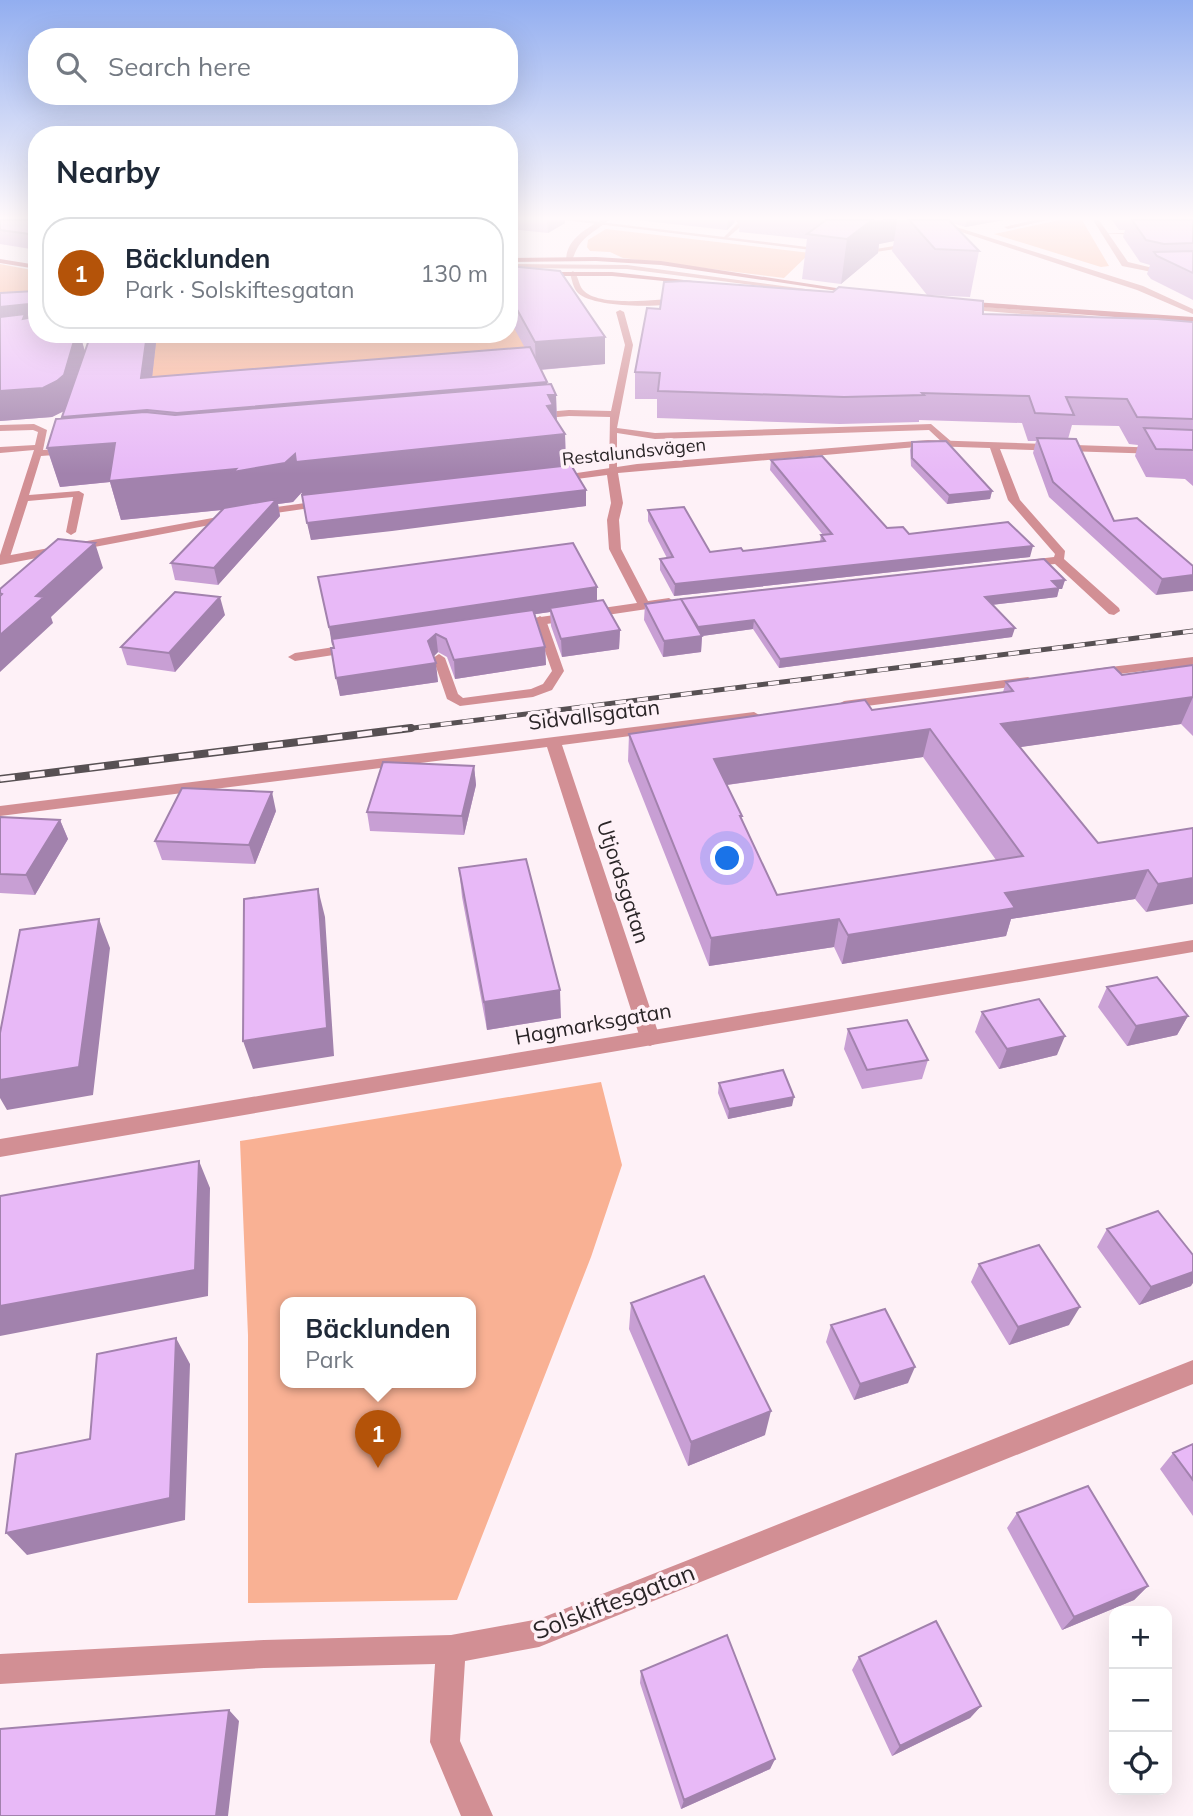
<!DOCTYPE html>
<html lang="en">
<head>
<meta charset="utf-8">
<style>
	body { margin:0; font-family:Mulish,sans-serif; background:#f6f6f7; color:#1f2937 }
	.controls { position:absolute; right:21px; bottom:21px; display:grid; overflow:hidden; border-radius:14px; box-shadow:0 7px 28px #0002 }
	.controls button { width:63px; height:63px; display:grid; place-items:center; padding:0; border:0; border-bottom:2px solid #e0e1e3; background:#fff; color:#1f2937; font:35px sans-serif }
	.you { position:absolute; left:728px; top:859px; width:24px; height:24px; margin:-18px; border:5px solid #fff; border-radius:50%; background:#1a73e8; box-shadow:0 0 0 10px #1a73e833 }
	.badge { display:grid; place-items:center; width:46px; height:46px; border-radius:50%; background:#b45309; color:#fff; font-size:23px; font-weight:700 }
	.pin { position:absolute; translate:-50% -58px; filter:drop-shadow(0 2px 4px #0008) }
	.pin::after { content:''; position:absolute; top:37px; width:24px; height:21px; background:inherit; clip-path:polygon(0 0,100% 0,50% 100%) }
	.popup { position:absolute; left:280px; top:1297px; width:196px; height:91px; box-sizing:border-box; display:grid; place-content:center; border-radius:14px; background:#fff; filter:drop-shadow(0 2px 5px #0005); font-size:23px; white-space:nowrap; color:#747a83 }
	.popup b { font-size:26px; color:#1f2937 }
	.popup::after { content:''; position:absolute; left:50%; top:100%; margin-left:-14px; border:14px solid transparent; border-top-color:#fff }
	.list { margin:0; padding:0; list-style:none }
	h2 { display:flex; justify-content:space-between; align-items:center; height:91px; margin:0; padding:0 28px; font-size:30px }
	h2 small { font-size:23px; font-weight:400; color:#747a83 }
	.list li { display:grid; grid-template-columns:46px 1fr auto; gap:21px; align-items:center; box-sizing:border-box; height:112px; margin:0 14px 14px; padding:0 14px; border:2px solid #e0e1e3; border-radius:28px }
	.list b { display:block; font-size:26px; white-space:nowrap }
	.list p { margin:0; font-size:23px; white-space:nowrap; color:#747a83 }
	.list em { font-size:23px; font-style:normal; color:#747a83 }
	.icon { flex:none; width:38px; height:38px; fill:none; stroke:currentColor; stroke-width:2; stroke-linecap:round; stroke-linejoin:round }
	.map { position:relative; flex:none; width:1193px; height:1816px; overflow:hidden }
	.search { position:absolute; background:#fff; box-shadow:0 7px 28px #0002; left:28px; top:28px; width:490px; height:77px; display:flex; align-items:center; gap:18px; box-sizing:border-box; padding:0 24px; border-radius:28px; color:#747a83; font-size:26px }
	.panel { position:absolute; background:#fff; box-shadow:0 7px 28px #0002; left:28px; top:126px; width:490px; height:217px; border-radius:28px }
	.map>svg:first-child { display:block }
	.green { fill:#f9b194; fill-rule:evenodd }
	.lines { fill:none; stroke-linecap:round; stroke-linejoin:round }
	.service { fill:#d28f94; fill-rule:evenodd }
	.minor { fill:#d28f94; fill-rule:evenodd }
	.tertiary { fill:#d28f94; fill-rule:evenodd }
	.secondary { fill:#bb5b67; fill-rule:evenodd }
	.rail-far1-casing { stroke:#575053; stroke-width:5 }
	.rail-casing { stroke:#575053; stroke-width:8 }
	.rail-far1 { stroke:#fef1f7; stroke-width:3.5; stroke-dasharray:11; stroke-linecap:butt }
	.rail { stroke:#fef1f7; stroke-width:5; stroke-dasharray:15; stroke-linecap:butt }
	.wall { fill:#c89fd4; fill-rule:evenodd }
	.shaded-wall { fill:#a282ad }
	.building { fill:#e8b9f7; stroke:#a282ad; stroke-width:2; fill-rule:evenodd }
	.labels { text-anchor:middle; stroke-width:7; stroke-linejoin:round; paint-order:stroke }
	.far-street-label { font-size:18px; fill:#2a2527; stroke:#fef1f7 }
	.street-label { font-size:21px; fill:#2a2527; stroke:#fef1f7 }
	.near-street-label { font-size:24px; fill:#2a2527; stroke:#fef1f7 }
</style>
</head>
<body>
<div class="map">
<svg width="1193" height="1816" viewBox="0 0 1193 1816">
	<rect width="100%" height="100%" fill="#fef1f7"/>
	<!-- green -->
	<path class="green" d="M1060,220H1082L1109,266L1101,267L994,234Z
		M606,229L810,253L784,278L623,258L610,252L590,251L587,247L588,240Z
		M0,264L37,271V310L0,312Z
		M509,291L536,370L149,404L110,334H509Z
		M601,1082L622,1165L591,1257L457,1600L248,1603V1335L240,1141ZM285,1302H471V1382H285Z"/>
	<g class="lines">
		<!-- service -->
		<path class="service" d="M735,220H742L745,223L726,239H722L738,223Z
			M1142,220H1148L1157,236L1100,233H1150Z
			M509,264L627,265L828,292L824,294L627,269L509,268Z
			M573,271C579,276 578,284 583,290C599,308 660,299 682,298L686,300C668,309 593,308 578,293C573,288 572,280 570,273Z
			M964,305L1092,316L1096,318L1092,320L961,309Z
			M620,310L624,312L633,345L617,428L655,433L931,424L953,443L945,445L929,430L655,439L617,433V472L609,474L610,417L569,416L535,419L531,416L535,413L569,410L611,411L625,345L616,312Z
			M0,425L34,424L47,430L43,450L67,448L72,451L67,454L41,456L29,495L79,491L84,494L76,532L71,535L66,532L73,497L28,501L9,560L4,563L0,562V555L34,450L0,453V447L35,445L38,432L33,430L0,431Z
			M540,616L546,620L564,671L552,690L533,697L460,706L447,699L433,658L439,654L445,658L458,694L463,698L531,689L543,684L552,671L534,620Z"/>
		<!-- minor -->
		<path class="minor" d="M564,220H583L832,250L828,252Z
			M925,220H934L1143,286L1193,309V314L1137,290Z
			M1035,220H1048L1008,229L1004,227Z
			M1093,220H1099L1128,262L1157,269L1193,267V271L1157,273L1122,266Z
			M918,242L915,246L856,255L852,253Z
			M928,440L1193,449V455L1000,449L1020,500L1065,551L1064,559L1119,608L1120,611L1114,615L1109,614L1055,564L1020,567V561L1054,557L1055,554L1008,500L990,448L928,446L618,473L623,503L619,520L621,549L648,601L669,598L675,602L674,605L513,629L506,625L513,621L637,603L609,549L607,520L611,503L607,475L554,482L549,479L550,477L637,464Z
			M327,500L333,503L331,505L262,515L0,565V557L262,509Z
			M354,644L359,645V651L295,661L288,657L295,653Z
			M1193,657V665L1094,677L1087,673L1094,669Z
			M1028,677L1035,681L1033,684L844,709L837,705L844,701Z
			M754,712L761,716L759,719L562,745L660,1038L657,1043L650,1046L643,1043L640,1038L547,747L0,816V806Z
			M1193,1360V1384L539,1647L465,1661L460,1741L493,1816H461L430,1742L435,1664L264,1668L0,1684V1654L264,1640L451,1635L539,1619Z"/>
		<!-- tertiary -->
		<path class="tertiary" d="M602,220H609C591,235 580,236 572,261H566C566,240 585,229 602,220Z
			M1193,940V952L0,1157V1139Z"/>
		<!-- secondary -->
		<path class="secondary" d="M596,257L661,261L862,292L858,294L661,265L596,261L509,262V258Z
			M0,259L37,265V269L0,263Z
			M509,272H612L720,284L716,286L612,276H509Z
			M959,301L1193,317V323L956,305Z"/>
		<!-- rail-far1 casing -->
		<g class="rail-far1-casing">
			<path id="rail-far1" d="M397,730L1193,631"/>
		</g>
		<!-- rail casing -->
		<g class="rail-casing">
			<path id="rail" d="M0,779L411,728"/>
		</g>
		<!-- rail-far1 -->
		<use href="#rail-far1" class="rail-far1"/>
		<!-- rail -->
		<use href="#rail" class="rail"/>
	</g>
	<!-- wall -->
	<path class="wall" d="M0,220H37V250L0,244Z
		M509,220H565V223L548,233L509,229Z
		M636,220H735L734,223L727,230Z
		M740,220H1004L965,227L952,223L979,251L970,297L927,295L892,251L894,241L879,244L878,253L841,284L802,279L807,239L739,232Z
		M1112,220H1193V300L1151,279L1147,274L1150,265L1140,262L1123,237L1125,230H1119Z
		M509,266L560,271L605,337V364L541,370L547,384H551L556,395L557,421L565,434L566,466L571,465L586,490V506L311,540L302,492L293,502L278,504L280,516L218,585L175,580L171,563L222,510L121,520L110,482L60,487L47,448L56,419L63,418L64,411L52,417L0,421V293L34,291L37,300V334H157L152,377L525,348L509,319ZM80,335L88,343L85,351Z
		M983,314L1193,322V486L1185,479L1146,477L1135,456L1138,445L1129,444L1119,426L1072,425L1068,439L1114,521L1193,566L1156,595L1049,497L1033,453L1036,441H1028L1022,423L919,420V422L840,424L657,418V399H635V372Z
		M912,442L992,491L990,499L947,504L911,466L910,450Z
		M771,460L887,528L909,534L1030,557L674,596L660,570V559L667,558L648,521V510L710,552L743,551L820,542L821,535H823L770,470Z
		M318,577L597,601L620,630L619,649L562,657L551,626L550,612L535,614L545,647L546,665L455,679L447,657L438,652L434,656L438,682L340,696L331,648H334L333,645Z
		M1065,580L1062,589H1059L1057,597L992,605L1012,637L779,668L753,629L702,636L701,652L663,657L644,620L645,604Z
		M225,615L175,672L127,665L121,647Z
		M1193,665V736L1181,724L1020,747L1098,843L1193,828L1146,912L1135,899L1011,919L1006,936L842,964L834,947L709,966L628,761L629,734L872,710L1003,692L1006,682L1122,675ZM923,757L996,860L777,895L742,821L727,785Z
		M474,766L476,785L464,835L370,831L367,812Z
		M276,811L255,864L162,860L155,841Z
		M0,817L60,820L68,839L35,895L0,893Z
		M459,868L561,1018L487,1030L462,897Z
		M1107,987L1188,1016L1177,1035L1127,1046L1098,1007Z
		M982,1012L1057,1055L999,1069L975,1032Z
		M848,1029L928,1060L922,1079L862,1089L844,1049Z
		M719,1083L792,1106L728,1119L718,1093Z
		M1107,1229L1191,1286L1139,1305L1097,1247Z
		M979,1264L1069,1325L1009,1345L971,1282Z
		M631,1303L765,1435L688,1466L629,1329Z
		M831,1325L908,1383L854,1400L826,1342Z
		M1193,1444V1516L1160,1469L1173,1453Z
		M1017,1513L1148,1586L1134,1600L1062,1630L1007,1528Z
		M859,1657L981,1706L970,1718L892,1756L852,1670Z
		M641,1671L775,1759L770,1769L681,1809L640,1683Z"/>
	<!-- shaded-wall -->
	<path class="shaded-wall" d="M547,220H565V223L548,233Z
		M728,220H735L734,223L727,230Z
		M872,220H897L894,241L879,244L878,253L841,284L847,239Z
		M967,220H1004L965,227Z
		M34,291L37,300V330L0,334V307Z
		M76,334H80L86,356L66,410L52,417L0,421V391Z
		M147,334H157L149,405L141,378Z
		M605,337V364L536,370L535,342Z
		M547,382V409L184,441L177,413Z
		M548,395H556L557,431L565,434L566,472L303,501L296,462L547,406Z
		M147,410L155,437L71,445L62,417Z
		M115,443L295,454L302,492L293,502L278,504L280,516L218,585L214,568L241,508L121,520L110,482L60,487L47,448Z
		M586,490V506L392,531L311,540L307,523Z
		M992,491L990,499L947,504L949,495Z
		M95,543L103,568L51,617L53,623L0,672V635L36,596Z
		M1033,546L1030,557L674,596L675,584Z
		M1193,575V591L1156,595L1162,579Z
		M1065,580L1062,589H1059L1057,597L982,606L985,597L1052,581Z
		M597,587V605L550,608V612L332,645L329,627Z
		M220,597L225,615L175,672L169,653Z
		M754,620L753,629L702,636L701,652L663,657L664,641L698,627Z
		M1015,628L1012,637L779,668L780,659Z
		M620,630L619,649L562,657L561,639Z
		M436,634L438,652L431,659L428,641Z
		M545,647L546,665L455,679L454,660Z
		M436,663L438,682L340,696L336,678Z
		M1193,697L1181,724L993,751L1001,724Z
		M930,729L923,757L712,787L714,759Z
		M474,766L476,785L464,835L462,816Z
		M272,792L276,811L255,864L249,845Z
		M60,820L68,839L35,895L26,875Z
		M1148,870L1135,899L1011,919L1006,936L842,964L848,935L1005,893Z
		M1193,878V904L1146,912L1158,884Z
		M318,889L325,917L334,1056L253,1069L243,1041Z
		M99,919L110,948L93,1095L7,1110L0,1098V1080Z
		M839,919L834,947L709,966L711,938Z
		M560,990L561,1018L487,1030L484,1002Z
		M1188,1016L1177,1035L1127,1046L1136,1026Z
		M1065,1036L1057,1055L999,1069L1007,1049Z
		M794,1097L792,1106L728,1119L729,1109Z
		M199,1161L210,1188L208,1296L0,1336V1306Z
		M1193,1272V1283L1191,1286L1139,1305L1151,1287Z
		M1080,1307L1069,1325L1009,1345L1018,1327Z
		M176,1338L190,1364L185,1520L27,1555L6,1533L170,1498Z
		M915,1367L908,1383L854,1400L860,1384Z
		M771,1411L765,1435L688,1466L691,1442Z
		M1148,1586L1134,1600L1062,1630L1074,1617Z
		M981,1706L970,1718L892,1756L900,1746Z
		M229,1710L239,1721L228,1816H216Z
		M775,1759L770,1769L681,1809L684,1800Z"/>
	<!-- building -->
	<path class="building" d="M0,220H37V235L0,230Z
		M826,220H872L847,239L807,234Z
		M883,220H897L882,223Z
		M909,220H949L979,251L935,249Z
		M1132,220H1193V243L1164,244L1146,240Z
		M1193,251V273L1157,256L1154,252Z
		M509,266L560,271L605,337L535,342L509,295Z
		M685,281L833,292L839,287L983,301V314L1157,319L1193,322V419L1137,417L1127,399L1066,397L1074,415L1035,413L1029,396L922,393L924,395L844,397L658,391L660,373L635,372L647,308L660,309L664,282Z
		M34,291L29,304L0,307V293Z
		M25,314L23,319L37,316V334H76L64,375L57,381L43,388L0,391V317Z
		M91,334H147L141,378L530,347L547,382L177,413L147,410L62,417Z
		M551,384L556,395H548L553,405L547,406L565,434L296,462L295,454L285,463L233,472L236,469L109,481L115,443L47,448L56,419L145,412L175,415Z
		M1144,428L1193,430V450L1156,449Z
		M1037,438L1076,439L1114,521L1137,518L1193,566V575L1162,579L1053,482Z
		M946,441L992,491L949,495L912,458V442Z
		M822,456L887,528L903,527L909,534L1008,522L1033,546L675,584L660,559L673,557L648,510L684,507L710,552L741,548L743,551L825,541L821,535L832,534L771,460Z
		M571,465L586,490L307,523L302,495Z
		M277,499L214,568L171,563L224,508Z
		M58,539L95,543L36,596L44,597L0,635V596L2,594L0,593V589Z
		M573,543L597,587L329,627L318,577Z
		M1044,559L1065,580L1052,581L1059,588L985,597L1015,628L780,659L754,620L698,627L681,599Z
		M175,592L220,597L169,653L121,647Z
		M681,599L702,636L664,641L645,604Z
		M603,600L620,630L561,639L550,608Z
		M533,610L545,647L454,660L446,639L436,634L428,641L436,663L336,678L331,648H334L332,639Z
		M1193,665V697L1001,724L1098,843L1193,828V878L1158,884L1148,870L1005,893L1015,908L848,935L839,919L711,938L629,734L865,700L872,710L1013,691L1006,682L1114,667L1122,675ZM930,729L1023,856L777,895L740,816H742L714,759Z
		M383,762L474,766L462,816L367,812Z
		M182,788L272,792L249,845L155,841Z
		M0,817L60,820L26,875L0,874Z
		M526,859L560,990L484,1002L459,868Z
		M318,889L327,1028L243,1041L244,899Z
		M99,919L79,1067L0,1080V1033L20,930Z
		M1157,977L1188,1016L1136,1026L1107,987Z
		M1039,999L1065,1036L1007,1049L982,1012Z
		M907,1020L928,1060L867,1070L848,1029Z
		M783,1070L794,1097L729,1109L719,1083Z
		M199,1161L195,1270L0,1306V1196Z
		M1158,1211L1193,1255V1272L1151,1287L1107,1229Z
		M1039,1245L1080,1307L1018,1327L979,1264Z
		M704,1276L771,1411L691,1442L631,1303Z
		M885,1309L915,1367L860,1384L831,1325Z
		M176,1338L170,1498L6,1533L16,1454L90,1439L97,1354Z
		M1193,1444V1480L1173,1453Z
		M1088,1486L1148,1586L1074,1617L1017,1513Z
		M936,1621L981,1706L900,1746L859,1657Z
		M727,1635L775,1759L684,1800L641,1671Z
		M229,1710L216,1816H0V1729Z"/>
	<!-- sky -->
	<linearGradient id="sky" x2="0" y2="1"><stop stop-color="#92aef0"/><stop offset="0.46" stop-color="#fff9fb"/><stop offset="1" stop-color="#fff9fb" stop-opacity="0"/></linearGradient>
	<rect width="1193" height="474" fill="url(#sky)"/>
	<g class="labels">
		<!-- far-street labels -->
		<g class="far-street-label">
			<text transform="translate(634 452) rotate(-6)" y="6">Restalundsvägen</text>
		</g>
		<!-- street labels -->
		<g class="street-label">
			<text transform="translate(594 715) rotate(-7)" y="7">Sidvallsgatan</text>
			<text transform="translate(623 882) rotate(72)" y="7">Utjordsgatan</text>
			<text transform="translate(593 1024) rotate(-10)" y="7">Hagmarksgatan</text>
		</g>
		<!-- near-street labels -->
		<g class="near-street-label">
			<text transform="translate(614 1602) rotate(-21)" y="8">Solskiftesgatan</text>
		</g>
	</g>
</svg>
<div class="controls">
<button>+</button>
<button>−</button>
<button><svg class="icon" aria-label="locate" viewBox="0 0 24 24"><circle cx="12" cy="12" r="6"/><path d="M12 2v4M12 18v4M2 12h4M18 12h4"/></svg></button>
</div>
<div class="you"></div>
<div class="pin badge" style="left:378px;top:1468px">1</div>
<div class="popup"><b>Bäcklunden</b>Park</div>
<div class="search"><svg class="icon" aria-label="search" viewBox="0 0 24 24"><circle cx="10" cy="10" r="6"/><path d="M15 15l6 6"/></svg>Search here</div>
<section class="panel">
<h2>Nearby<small></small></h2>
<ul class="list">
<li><span class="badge">1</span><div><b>Bäcklunden</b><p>Park · Solskiftesgatan</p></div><em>130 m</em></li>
</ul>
</section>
</div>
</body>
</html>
